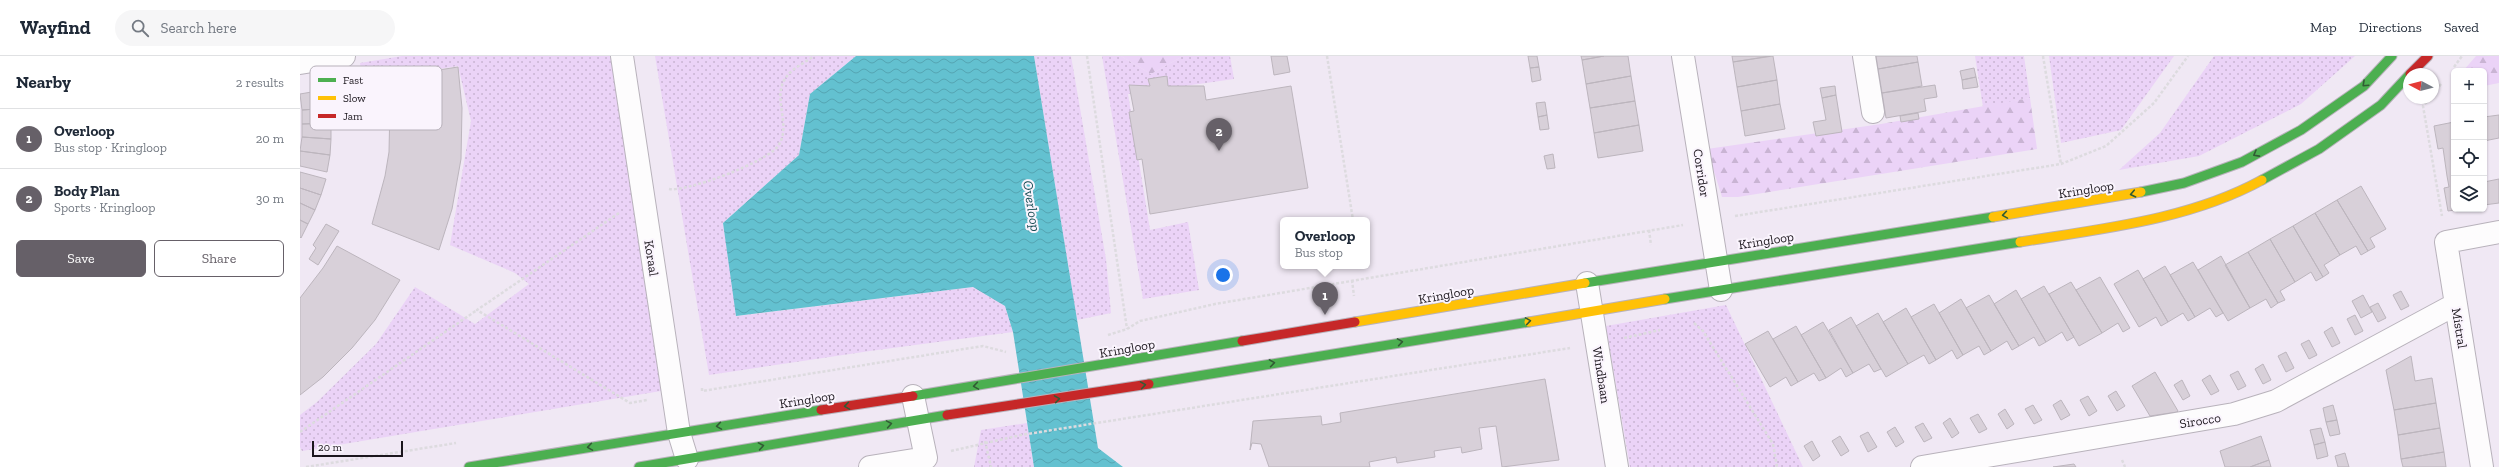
<!DOCTYPE html>
<html lang="en">
<head>
<meta charset="utf-8">
<style>
	body { margin:0; font-family:"Zilla Slab",serif; background:#f6f6f7; color:#1f2937 }
	.controls { position:absolute; right:12px; top:12px; display:grid; overflow:hidden; border-radius:6px; box-shadow:0 1px 3px #0004 }
	.controls button { width:36px; height:36px; display:grid; place-items:center; padding:0; border:0; border-bottom:1px solid #e0e1e3; background:#fff; color:#1f2937; font:20px sans-serif }
	.compass { position:absolute; left:2103px; top:12px; width:36px; height:36px; border-radius:50%; background:#fff; box-shadow:0 1px 3px #0004; rotate:277deg }
	.scale { position:absolute; left:12px; bottom:10px; width:91px; box-sizing:border-box; padding-left:4px; border:2px solid #1b161d; border-top:0; font-size:11px; line-height:14px; white-space:nowrap; color:#1b161d; -webkit-text-stroke:3px #faf4fd; paint-order:stroke }
	.you { position:absolute; left:923px; top:219px; width:14px; height:14px; margin:-10px; border:3px solid #fff; border-radius:50%; background:#1a73e8; box-shadow:0 0 0 6px #1a73e833 }
	.badge { display:grid; place-items:center; width:26px; height:26px; border-radius:50%; background:#666068; color:#fff; font-size:13px; font-weight:700 }
	.pin { position:absolute; translate:-50% -33px; filter:drop-shadow(0 1px 2px #0008) }
	.pin::after { content:''; position:absolute; top:21px; width:14px; height:12px; background:inherit; clip-path:polygon(0 0,100% 0,50% 100%) }
	.popup { position:absolute; left:980px; top:161px; width:90px; height:52px; box-sizing:border-box; display:grid; place-content:center; border-radius:6px; background:#fff; filter:drop-shadow(0 1px 3px #0005); font-size:13px; white-space:nowrap; color:#747a83 }
	.popup b { font-size:15px; color:#1f2937 }
	.popup::after { content:''; position:absolute; left:50%; top:100%; margin-left:-8px; border:8px solid transparent; border-top-color:#fff }
	.list { margin:0; padding:0; list-style:none }
	h2 { display:flex; justify-content:space-between; align-items:center; height:52px; margin:0; padding:0 16px; font-size:17px }
	h2 small { font-size:13px; font-weight:400; color:#747a83 }
	.list li { display:grid; grid-template-columns:26px 1fr auto; gap:12px; align-items:center; box-sizing:border-box; height:60px; padding:0 16px; border-top:1px solid #e0e1e3 }
	.list b { display:block; font-size:15px; white-space:nowrap }
	.list p { margin:0; font-size:13px; white-space:nowrap; color:#747a83 }
	.list em { font-size:13px; font-style:normal; color:#747a83 }
	.actions { display:flex; gap:8px; padding:12px 16px }
	.actions a { flex:1; padding:9px 0; border:1px solid #666068; border-radius:6px; text-align:center; font-size:14px; color:#666068 }
	.actions .main { background:#666068; color:#fff }
	.icon { flex:none; width:22px; height:22px; fill:none; stroke:currentColor; stroke-width:2; stroke-linecap:round; stroke-linejoin:round }
	.map { position:relative; flex:none; width:2199px; height:411px; overflow:hidden }
	header { display:flex; align-items:center; gap:24px; box-sizing:border-box; height:56px; padding:0 20px; background:#fff; border-bottom:1px solid #e0e1e3 }
	header strong { font-size:19px }
	nav { display:flex; gap:22px; margin-inline-start:auto; font-size:14px }
	.search { width:280px; height:36px; background:#f6f6f7; display:flex; align-items:center; gap:10px; box-sizing:border-box; padding:0 14px; border-radius:22px; color:#747a83; font-size:15px }
	main { display:flex }
	aside { flex:1; background:#fff }
	.map>svg:first-child { display:block }
	.green { fill:url(#green-dots) }
	.forest { fill:url(#forest-firs) }
	.water { fill:url(#water-waves) }
	.building { fill:#d8d0d9; stroke:#bcb5bd }
	.lines { fill:none; stroke-linecap:round; stroke-linejoin:round }
	.street-casing { stroke:#b8b2bb; stroke-width:24 }
	.fast-casing { stroke:#b8b2bb; stroke-width:11 }
	.slow-casing { stroke:#b8b2bb; stroke-width:11 }
	.jam-casing { stroke:#b8b2bb; stroke-width:11 }
	.path { stroke:#dddbdf; stroke-width:2.5; stroke-dasharray:3 2; stroke-linecap:butt }
	.street { stroke:#fdfcfd; stroke-width:22 }
	.fast { stroke:#4caf50; stroke-width:9 }
	.slow { stroke:#ffc107; stroke-width:9 }
	.jam { stroke:#c62828; stroke-width:9 }
	.oneway { stroke:#315b34 }
	.labels { text-anchor:middle; stroke-width:4; stroke-linejoin:round; paint-order:stroke }
	.street-label { font-size:13px; fill:#1b161d; stroke:#faf4fd }
	.water-label { font-size:14px; font-style:italic; fill:#184e55; stroke:#faf4fd }
	.key { fill:#faf4fd; stroke:#b7b1ba; stroke-width:1 }
	.key-label { font-size:11px; fill:#1b161d }
</style>
</head>
<body>
<header>
<strong>Wayfind</strong>
<div class="search"><svg class="icon" aria-label="search" viewBox="0 0 24 24"><circle cx="10" cy="10" r="6"/><path d="M15 15l6 6"/></svg>Search here</div>
<nav><a>Map</a><a>Directions</a><a>Saved</a></nav>
</header>
<main>
<aside>
<h2>Nearby<small>2 results</small></h2>
<ul class="list">
<li><span class="badge">1</span><div><b>Overloop</b><p>Bus stop · Kringloop</p></div><em>20 m</em></li>
<li><span class="badge">2</span><div><b>Body Plan</b><p>Sports · Kringloop</p></div><em>30 m</em></li>
</ul>
<div class="actions"><a class="main">Save</a><a>Share</a></div>
</aside>
<div class="map">
<svg width="2199" height="411" viewBox="0 0 2199 411">
	<defs>
		<pattern id="green-dots" width="8" height="8" patternUnits="userSpaceOnUse"><rect width="8" height="8" fill="#ebd3f7"/><path d="M2 2h.1M6 6h.1" fill="none" stroke="#c9b4d3" stroke-width="1.8" stroke-linecap="round"/></pattern>
		<pattern id="forest-firs" width="22" height="20" patternUnits="userSpaceOnUse"><rect width="22" height="20" fill="#ebd3f7"/><path d="M5 1l3.5 6h-7zM16 11l3.5 6h-7z" fill="#c9b4d3"/></pattern>
		<pattern id="water-waves" width="16" height="10" patternUnits="userSpaceOnUse"><rect width="16" height="10" fill="#63c1d0"/><path d="M0 5q4-4 8 0t8 0" fill="none" stroke="#55a5b2"/></pattern>
	</defs>
	<rect width="100%" height="100%" fill="#f0e8f4"/>
	<!-- green -->
	<path class="green" d="M102,0H316L367,334L2,395L0,391V359L17,346L76,288L115,231L175,268L229,228L215,217L150,189L171,65L158,10L63,25L60,7Z
		M355,0H556L510,38L499,99L423,167L437,260L673,231L705,250L713,276L570,295L409,319Z
		M734,0H771L806,203L811,257L777,264Z
		M802,0H821L851,18L883,0H930L934,23L828,38L850,174L888,166L899,234L843,243Z
		M1675,0H1724L1730,42L1683,51Z
		M1749,0H1874L1821,74L1761,87Z
		M1914,0H2055L2001,48L1899,100L1819,114L1860,77Z
		M1426,249L1503,411H1330L1306,270Z
		M727,367L734,411H674L681,374Z"/>
	<!-- forest -->
	<path class="forest" d="M821,0H883L851,18Z
		M2176,0H2199V27L2184,30V15H2163Z
		M1730,42L1737,93L1438,141H1422L1407,93L1581,68Z"/>
	<!-- water -->
	<path class="water" d="M556,0H734L798,392L823,411H734L713,276L705,250L673,231L436,260L423,167L499,99L510,38Z"/>
	<!-- building -->
	<path class="building" d="M971,0H987L990,16L974,19Z
		M1228,0H1237L1239,11L1230,12Z
		M1281,0H1304L1282,4Z
		M1304,0H1328L1331,20L1286,28L1282,4Z
		M1432,0H1470L1433,6Z
		M1473,0L1477,24L1437,31L1433,6Z
		M1576,0H1617L1618,6L1578,13Z
		M1618,6L1622,30L1582,37L1578,13Z
		M79,10L84,49L73,50L71,37H67L64,12Z
		M158,11L162,52L161,103L152,153L139,194L72,168L85,120L89,96L90,48L87,22Z
		M1239,11L1241,24L1232,26L1230,12Z
		M1674,12L1676,21L1662,24L1660,15Z
		M867,20L868,30H904L906,44L991,30L1008,132L850,158L842,103L837,104L829,56L834,55L829,29L850,30L848,23Z
		M1331,20L1335,45L1290,52L1286,28Z
		M1676,21L1678,31L1663,33L1662,24Z
		M1477,24L1480,48L1441,55L1437,31Z
		M1635,29L1637,41L1624,43L1626,55L1586,62L1582,37Z
		M1535,30L1536,39L1522,42L1520,32Z
		M29,33L31,52L2,54L0,38Z
		M1536,39L1542,76L1516,80L1513,66L1526,64L1522,42Z
		M1335,45L1339,69L1294,77L1290,52Z
		M1245,46L1247,59L1238,61L1236,47Z
		M1480,48L1485,73L1445,80L1441,55Z
		M31,52V67L2,68V54Z
		M1618,57L1619,63L1601,66L1600,60Z
		M1247,59L1249,73L1240,74L1238,61Z
		M2199,59V82L2184,85V61Z
		M2154,66V153H2162L2148,155L2144,132L2149,131L2147,120L2143,92L2138,93L2134,70Z
		M31,67V83L2,81V68Z
		M1339,69L1343,95L1298,102L1294,77Z
		M2,81L31,83L30,99L0,95Z
		M0,95L30,99L27,116L0,110Z
		M1253,98L1255,112L1247,113L1244,100Z
		M0,116L26,123L21,139L0,132Z
		M2199,123V147L2184,149V126Z
		M2061,130L2086,173L2070,182L2075,191L2068,195L2037,144Z
		M0,132L21,139L15,154L0,147Z
		M2037,144L2068,195L2061,199L2056,190L2040,199L2015,157Z
		M0,147L15,154L8,168L0,164Z
		M2015,157L2040,199L2024,209L2029,217L2023,221L1993,170Z
		M0,164L8,168L1,182L0,181Z
		M26,168L39,175L18,209L9,203L16,192L13,189Z
		M1993,170L2023,221L2016,225L2011,216L1995,226L1970,183Z
		M1970,183L1995,226L1980,235L1985,244L1978,247L1948,196Z
		M37,190L100,224L75,264L52,292L23,321L0,339V242L23,212Z
		M1948,196L1978,247L1971,252L1966,243L1950,252L1925,209Z
		M1921,200L1950,252L1928,265L1898,214Z
		M1893,206L1923,257L1916,261L1910,252L1895,261L1870,219Z
		M1865,210L1895,261L1888,265L1883,257L1868,266L1843,223Z
		M1838,214L1868,266L1861,270L1856,261L1839,271L1814,228Z
		M1800,221L1830,272L1823,276L1818,267L1802,277L1776,234Z
		M1771,226L1802,277L1779,290L1749,238Z
		M1744,230L1774,281L1767,285L1762,276L1746,286L1721,243Z
		M1716,234L1746,286L1739,290L1734,281L1719,290L1694,248Z
		M2101,235L2109,250L2101,254L2093,239Z
		M1689,239L1719,290L1712,294L1707,285L1691,295L1666,252Z
		M2063,239L2072,256L2061,262L2052,245Z
		M1661,243L1691,295L1684,299L1679,290L1663,299L1639,257Z
		M2078,247L2086,262L2078,266L2070,251Z
		M1634,248L1663,299L1657,303L1652,294L1636,304L1611,261Z
		M1606,252L1636,304L1629,308L1624,299L1608,308L1583,266Z
		M1578,257L1608,308L1586,321L1556,270Z
		M2055,259L2063,275L2055,279L2047,263Z
		M1551,261L1581,313L1574,316L1569,308L1553,317L1529,274Z
		M1523,266L1553,317L1546,321L1541,312L1526,322L1501,279Z
		M1496,270L1526,322L1519,325L1514,317L1498,326L1473,283Z
		M2032,271L2040,287L2032,291L2024,276Z
		M1468,275L1498,326L1491,330L1486,321L1470,331L1445,288Z
		M2009,284L2017,299L2009,303L2001,288Z
		M1986,296L1994,312L1986,316L1978,300Z
		M2111,300L2115,325L2132,322L2136,347L2094,354L2086,314Z
		M1963,308L1971,324L1963,328L1955,313Z
		M1938,315L1946,330L1938,334L1930,319Z
		M1855,316L1878,355L1877,356L1850,360L1832,330Z
		M1910,319L1919,335L1911,339L1902,324Z
		M1245,323L1259,404L1202,411L1196,370L1179,372L1182,393L1162,397L1161,391L1134,395L1135,401L1097,407L1096,401L1069,406L1070,411H969L961,388L952,387L950,394L953,365L1021,360L1022,369L1041,366L1040,357Z
		M1882,324L1890,340L1883,344L1874,329Z
		M1816,335L1825,350L1817,355L1808,340Z
		M1788,340L1797,355L1789,360L1780,344Z
		M1761,344L1770,359L1761,364L1753,349Z
		M2136,347L2140,372L2098,379L2094,354Z
		M1733,349L1742,364L1734,368L1725,353Z
		M2033,349L2037,364L2026,366L2023,352Z
		M1705,353L1714,368L1707,373L1698,358Z
		M1678,358L1687,373L1679,377L1670,362Z
		M1650,362L1659,377L1652,382L1643,367Z
		M2037,364L2040,378L2030,380L2026,366Z
		M1623,367L1632,382L1624,386L1615,371Z
		M1595,371L1604,386L1596,391L1587,376Z
		M2021,372L2025,386L2014,389L2010,374Z
		M2140,372L2144,396L2101,403L2098,379Z
		M1568,376L1577,391L1568,396L1560,380Z
		M1540,380L1549,395L1541,400L1532,385Z
		M1961,380L1969,404L1950,411H1925L1920,395Z
		M1512,385L1520,400L1513,405L1504,390Z
		M2025,386L2028,400L2017,403L2014,389Z
		M2144,396L2146,411H2103L2101,403Z
		M2045,397L2049,411H2038L2035,400Z
		M1969,404L1971,411H1950Z
		M1774,408L1776,411H1753Z"/>
	<g class="lines">
		<!-- street casing -->
		<g class="street-casing">
			<path id="street" d="M322,0L379,377L387,403
				M1383,0L1421,234
				M1564,0L1573,56
				M0,7L44,0
				M1287,227L1317,411
				M570,411L626,402L613,340
				M1622,411L1934,358L1976,345L2156,248
				M2182,411L2146,186L2199,176"/>
		</g>
		<!-- fast casing -->
		<g class="fast-casing">
			<path id="fast" d="M1962,124L2019,93L2081,49L2109,19
				M1841,136L1884,127L1942,106L2001,74L2064,30L2092,0
				M1285,227L1693,161
				M1365,243L1720,186
				M849,328L1229,266
				M613,340L942,285
				M169,411L521,354
				M339,411L647,359"/>
		</g>
		<!-- slow casing -->
		<g class="slow-casing">
			<path id="slow" d="M1693,161L1841,136
				M1720,186C1800,173 1889,164 1962,124
				M1055,266L1285,227
				M1229,266L1365,243"/>
		</g>
		<!-- jam casing -->
		<g class="jam-casing">
			<path id="jam" d="M2110,18L2128,0
				M942,285L1055,266
				M521,354L613,340
				M647,359L849,328"/>
		</g>
		<!-- path -->
		<path class="path" d="M787,0L827,273
			M1027,0L1053,164
			M1743,0L1761,108
			M2154,11L2162,0
			M2133,38L2141,28
			M2130,42L2123,50L2142,160
			M369,133C387,136 467,106 478,90C493,69 470,41 487,20C493,12 506,6 514,0
			M319,157L177,254L330,347L347,344
			M1435,160L1761,108L1806,90L1854,47L1888,0
			M1349,174L1351,189
			M1052,224L1054,240
			M1394,267L1403,275L1473,388L1477,411
			M808,279L827,273L840,265L915,248L1383,169
			M1324,282L1360,274
			M402,332V335L683,290L706,296
			M0,376L177,254
			M685,385L691,411
			M651,395L721,379L1270,292
			M1822,404L1825,411
			M6,411L156,387"/>
		<!-- street -->
		<use href="#street" class="street"/>
		<!-- fast -->
		<use href="#fast" class="fast"/>
		<!-- slow -->
		<use href="#slow" class="slow"/>
		<!-- jam -->
		<use href="#jam" class="jam"/>
	</g>
	<!-- one-way arrows -->
	<defs><path id="oneway-chevron" d="M-2-3.5L2.5 0L-2 3.5" fill="none" stroke-width="1.6" stroke-linecap="round" stroke-linejoin="round"/></defs>
	<g class="oneway">
		<use href="#oneway-chevron" transform="translate(2065 28) rotate(137)"/>
		<use href="#oneway-chevron" transform="translate(1956 98) rotate(151)"/>
		<use href="#oneway-chevron" transform="translate(1833 138) rotate(168)"/>
		<use href="#oneway-chevron" transform="translate(1705 159) rotate(171)"/>
		<use href="#oneway-chevron" transform="translate(1228 265) rotate(-9)"/>
		<use href="#oneway-chevron" transform="translate(1100 286) rotate(-9)"/>
		<use href="#oneway-chevron" transform="translate(972 307) rotate(-9)"/>
		<use href="#oneway-chevron" transform="translate(843 329) rotate(-9)"/>
		<use href="#oneway-chevron" transform="translate(676 330) rotate(171)"/>
		<use href="#oneway-chevron" transform="translate(757 343) rotate(-9)"/>
		<use href="#oneway-chevron" transform="translate(547 350) rotate(171)"/>
		<use href="#oneway-chevron" transform="translate(589 368) rotate(-10)"/>
		<use href="#oneway-chevron" transform="translate(419 370) rotate(171)"/>
		<use href="#oneway-chevron" transform="translate(461 390) rotate(-10)"/>
		<use href="#oneway-chevron" transform="translate(290 391) rotate(171)"/>
	</g>
	<g class="labels">
		<!-- street labels -->
		<g class="street-label">
			<text transform="translate(1402 117) rotate(81)" y="5">Corridor</text>
			<text transform="translate(1786 133) rotate(-9)" y="5">Kringloop</text>
			<text transform="translate(1466 184) rotate(-9)" y="5">Kringloop</text>
			<text transform="translate(352 202) rotate(81)" y="5">Koraal</text>
			<text transform="translate(1146 238) rotate(-10)" y="5">Kringloop</text>
			<text transform="translate(2160 272) rotate(81)" y="5">Mistral</text>
			<text transform="translate(827 292) rotate(-10)" y="5">Kringloop</text>
			<text transform="translate(1302 319) rotate(81)" y="5">Windbaan</text>
			<text transform="translate(507 343) rotate(-9)" y="5">Kringloop</text>
			<text transform="translate(1900 364) rotate(-9)" y="5">Sirocco</text>
		</g>
		<!-- water labels -->
		<g class="water-label">
			<text transform="translate(732 150) rotate(81)" y="5">Overloop</text>
		</g>
	</g>
	<!-- legend -->
	<rect x="10" y="10" width="132" height="64" rx="6" class="key"/>
	<rect x="18" y="22" width="18" height="4" fill="#4caf50"/>
	<rect x="18" y="40" width="18" height="4" fill="#ffc107"/>
	<rect x="18" y="58" width="18" height="4" fill="#c62828"/>
	<g class="key-label">
		<text x="43" y="28">Fast</text>
		<text x="43" y="46">Slow</text>
		<text x="43" y="64">Jam</text>
	</g>
</svg>
<div class="controls">
<button>+</button>
<button>−</button>
<button><svg class="icon" aria-label="locate" viewBox="0 0 24 24"><circle cx="12" cy="12" r="6"/><path d="M12 2v4M12 18v4M2 12h4M18 12h4"/></svg></button>
<button><svg class="icon" aria-label="layers" viewBox="0 0 24 24"><path d="M12 4l9 5-9 5-9-5zM3 14l9 5 9-5"/></svg></button>
</div>
<svg class="compass" viewBox="-18 -18 36 36"><path d="M0-13l5 13h-10z" fill="#e53935"/><path d="M0 13l5-13h-10z" fill="#747a83"/></svg>
<div class="scale">20 m</div>
<div class="you"></div>
<div class="pin badge" style="left:1025px;top:259px">1</div>
<div class="popup"><b>Overloop</b>Bus stop</div>
<div class="pin badge" style="left:919px;top:95px">2</div>
</div>
</main>
</body>
</html>
